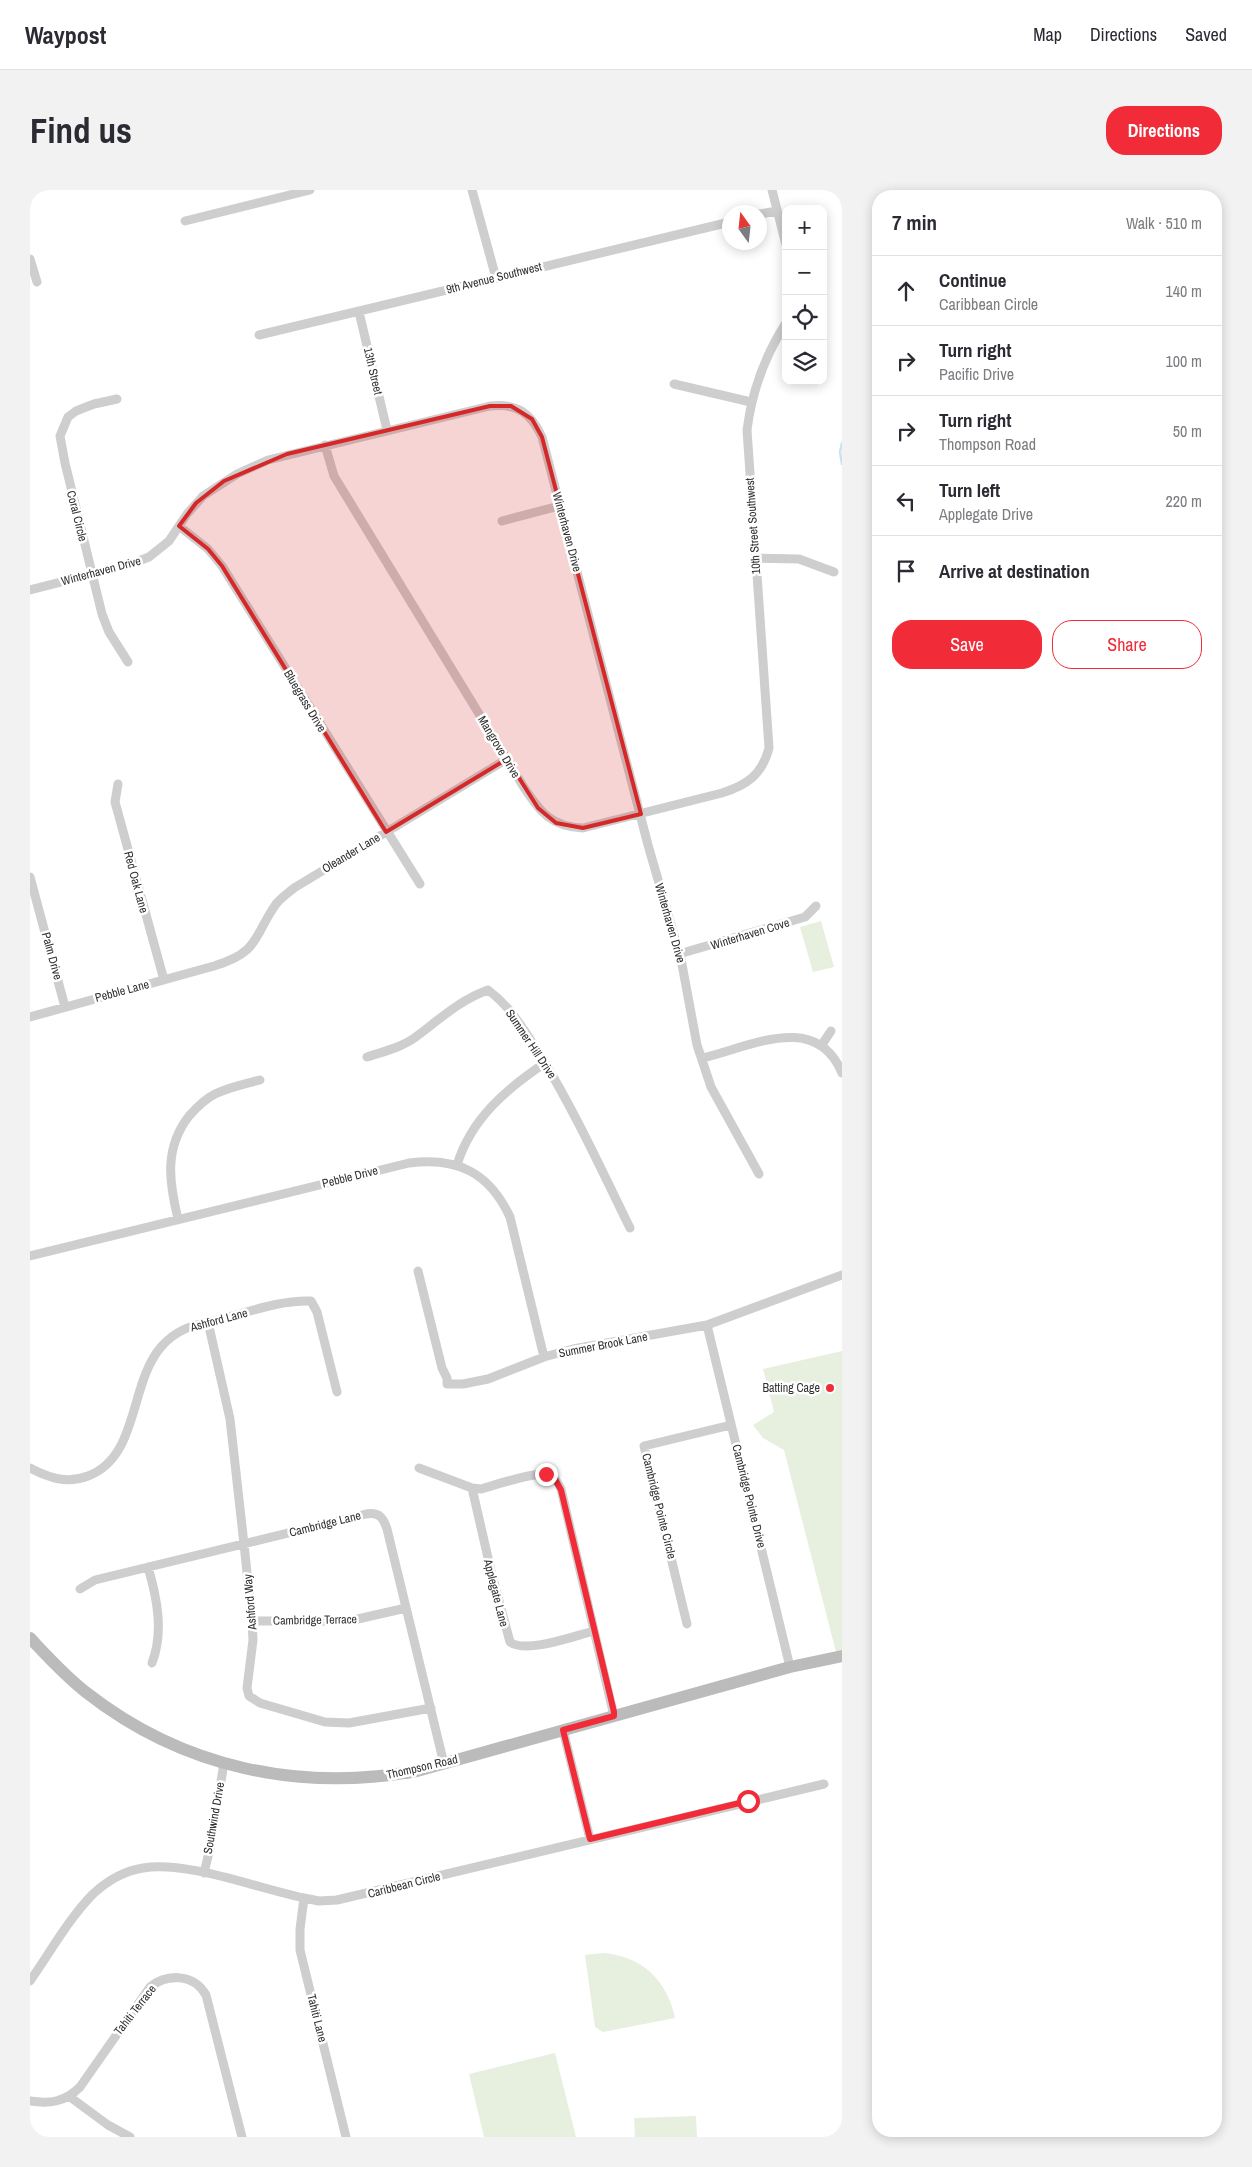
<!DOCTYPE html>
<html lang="en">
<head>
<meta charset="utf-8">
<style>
	body { margin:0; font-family:"Archivo Narrow",sans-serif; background:#f2f2f3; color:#2b2b33 }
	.controls { position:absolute; right:15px; top:15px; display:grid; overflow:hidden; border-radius:10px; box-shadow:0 2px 12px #0003 }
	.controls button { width:45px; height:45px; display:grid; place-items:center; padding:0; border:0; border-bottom:1px solid #e1e1e2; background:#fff; color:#2b2b33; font:25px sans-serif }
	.compass { position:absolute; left:692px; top:15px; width:45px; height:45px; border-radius:50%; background:#fff; box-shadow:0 2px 12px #0003; rotate:345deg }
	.stop { position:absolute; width:15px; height:15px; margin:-11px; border:4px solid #f12b37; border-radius:50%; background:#fff }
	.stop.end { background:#f12b37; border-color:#fff; box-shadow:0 1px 5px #0008 }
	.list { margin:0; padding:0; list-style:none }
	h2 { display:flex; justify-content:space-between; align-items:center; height:65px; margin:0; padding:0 20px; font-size:21px }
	h2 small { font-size:16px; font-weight:400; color:#7c7c81 }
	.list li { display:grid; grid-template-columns:32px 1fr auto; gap:15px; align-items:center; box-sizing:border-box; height:70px; padding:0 20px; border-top:1px solid #e1e1e2 }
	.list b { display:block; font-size:19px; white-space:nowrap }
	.list p { margin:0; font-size:16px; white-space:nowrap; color:#7c7c81 }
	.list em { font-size:16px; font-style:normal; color:#7c7c81 }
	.actions { display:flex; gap:10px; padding:15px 20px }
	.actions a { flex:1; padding:11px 0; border:1px solid #f12b37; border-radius:20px; text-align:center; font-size:18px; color:#f12b37 }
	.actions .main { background:#f12b37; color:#fff }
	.icon { flex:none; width:28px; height:28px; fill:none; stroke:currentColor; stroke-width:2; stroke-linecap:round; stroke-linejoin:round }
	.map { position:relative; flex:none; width:812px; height:1947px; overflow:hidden; border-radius:20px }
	header { display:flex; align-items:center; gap:30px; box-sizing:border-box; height:70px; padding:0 25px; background:#fff; border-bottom:1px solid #e1e1e2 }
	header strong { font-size:24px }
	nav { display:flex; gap:28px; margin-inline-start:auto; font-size:18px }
	.intro { display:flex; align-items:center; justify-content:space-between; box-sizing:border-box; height:120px; padding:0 30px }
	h1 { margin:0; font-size:35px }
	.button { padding:12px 22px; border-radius:20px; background:#f12b37; color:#fff; font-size:18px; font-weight:700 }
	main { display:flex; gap:30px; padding:0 30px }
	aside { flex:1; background:#fff; border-radius:20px; box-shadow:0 2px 12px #0003 }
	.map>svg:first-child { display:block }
	.green { fill:#e7efdf }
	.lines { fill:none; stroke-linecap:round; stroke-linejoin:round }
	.stream { stroke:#cbe1ef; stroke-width:2.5 }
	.street { stroke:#cecece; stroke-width:9 }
	.secondary { stroke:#bbb; stroke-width:12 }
	.route { stroke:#f12b37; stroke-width:6 }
	.marked { fill:#d62828; fill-opacity:0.2; stroke:#d62828; stroke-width:4; stroke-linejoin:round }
	.poi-dot { fill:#f12b37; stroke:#fff; stroke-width:2 }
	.labels { text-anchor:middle; stroke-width:5; stroke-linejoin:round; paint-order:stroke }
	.street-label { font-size:12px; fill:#313131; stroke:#fff }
	.poi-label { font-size:12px; fill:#313131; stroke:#fff; text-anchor:end }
</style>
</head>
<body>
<header>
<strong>Waypost</strong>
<nav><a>Map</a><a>Directions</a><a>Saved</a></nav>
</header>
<div class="intro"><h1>Find us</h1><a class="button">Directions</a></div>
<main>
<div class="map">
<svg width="812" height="1947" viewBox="0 0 812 1947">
	<rect width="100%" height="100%" fill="#fff"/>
	<!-- green -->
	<path class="green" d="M791,731L804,777L783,782L770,737Z
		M812,1161V1460L806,1462L754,1260L733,1248L723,1235L744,1222L733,1179Z
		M573,1763C613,1766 637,1791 645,1828L573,1842L565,1837L555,1765Z
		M525,1863L546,1947H454L439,1884Z
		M666,1926L667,1947H605L604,1928Z"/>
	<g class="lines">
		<!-- stream -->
		<path class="stream" d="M812,253L810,262L812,274"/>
		<!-- street -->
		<path class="street" d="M442,0L466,88
			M742,0L756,55
			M730,24L747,21
			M155,31L280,0
			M0,69L7,92
			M329,122L357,240
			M229,145L700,32
			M644,194L721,212
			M87,209L64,214L46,221L38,227L30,246L35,273L72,424L79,442L98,472
			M295,255L304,286L493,596C510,621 520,637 553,638L692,603C717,595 732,585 739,558L717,240C722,200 734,167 756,133
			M472,331L529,316
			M149,336L178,359L192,376L390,694
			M726,368L769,369L804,382
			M0,400L98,375L119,367L139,351L157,324L173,306L207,284L238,270L460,216C487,213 501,223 512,247L618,655L651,769L667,855L681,897L729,984
			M88,594L85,612L134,790
			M0,687L35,817
			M649,764L775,727L786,716
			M0,827L184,776C230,762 223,747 246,714C251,708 258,703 264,698L477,569
			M791,856L801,841
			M337,867C355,861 373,857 387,846C411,828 430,810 458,800C481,817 497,844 512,868C545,922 572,981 600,1038
			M672,868C718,858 786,820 812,883
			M427,975C441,929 476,899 515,873
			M148,1029C139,992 134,958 159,926C167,917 175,909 185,904C199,897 214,894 230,890
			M0,1066L379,973C427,967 459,982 480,1027L514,1167
			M388,1081L412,1178L417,1188V1194H433L458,1189L514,1167L543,1159L677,1135L812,1085
			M178,1132L200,1229L214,1354L222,1431L223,1450L217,1498L219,1506L230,1513L295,1532L319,1533L401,1518
			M677,1135L760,1477
			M0,1278C19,1288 37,1294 58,1286C109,1267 99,1194 131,1157C137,1150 146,1143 155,1139C166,1134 180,1132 192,1129C221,1121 251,1110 281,1111L287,1122L307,1202
			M389,1278L442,1298L451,1299C465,1295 507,1281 518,1285C525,1287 528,1293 531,1299L584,1526
			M442,1298L461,1381L480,1452C496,1464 544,1446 564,1441
			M118,1377C127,1408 134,1442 122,1473
			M50,1399L65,1390L336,1324C349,1322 353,1327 357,1339L414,1574
			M222,1431H319L376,1418
			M657,1434L614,1256L701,1235
			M533,1540L560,1649
			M174,1683L180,1658L194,1573
			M274,1708L270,1739V1760L316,1947
			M0,1791C19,1764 40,1727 63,1704C77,1691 94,1681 113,1678C155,1670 230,1699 274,1708L289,1711L307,1710L794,1594
			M40,1907L78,1935L100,1947
			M0,1911C20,1914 35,1912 50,1897L120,1797C138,1783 164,1784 176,1805L212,1947"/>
		<!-- secondary -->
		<path class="secondary" d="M0,1448C18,1467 36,1487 57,1503C153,1578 269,1602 387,1581L760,1477L812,1466"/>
	</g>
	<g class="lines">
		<!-- route -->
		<path class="route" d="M516,1284L525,1289L531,1300L584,1522V1526L533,1540L560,1649L718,1611"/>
	</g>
	<!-- marked area -->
	<path class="marked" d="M460,216H481L502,229L512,247L611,624L553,638L526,633L508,618L477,569L356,642L192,376L178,359L149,336L166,313L194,291L257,264Z"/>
	<!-- markers -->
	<circle class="poi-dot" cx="800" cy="1198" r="5"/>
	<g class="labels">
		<!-- street labels -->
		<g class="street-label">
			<text transform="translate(464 88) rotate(-14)" y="4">9th Avenue Southwest</text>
			<text transform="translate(343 181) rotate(77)" y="4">13th Street</text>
			<text transform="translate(47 326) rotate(76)" y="4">Coral Circle</text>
			<text transform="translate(723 336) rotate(-94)" y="4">10th Street Southwest</text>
			<text transform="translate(537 342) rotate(75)" y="4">Winterhaven Drive</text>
			<text transform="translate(71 381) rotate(-15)" y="4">Winterhaven Drive</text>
			<text transform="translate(275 511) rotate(59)" y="4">Bluegrass Drive</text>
			<text transform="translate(469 557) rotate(59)" y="4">Mangrove Drive</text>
			<text transform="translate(321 663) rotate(-31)" y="4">Oleander Lane</text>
			<text transform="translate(106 692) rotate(75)" y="4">Red Oak Lane</text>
			<text transform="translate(640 733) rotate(74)" y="4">Winterhaven Drive</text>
			<text transform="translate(720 744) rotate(-17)" y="4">Winterhaven Cove</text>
			<text transform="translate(22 766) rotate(75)" y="4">Palm Drive</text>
			<text transform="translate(92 801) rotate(-15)" y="4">Pebble Lane</text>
			<text transform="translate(501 854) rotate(56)" y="4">Summer Hill Drive</text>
			<text transform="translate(320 987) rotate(-14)" y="4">Pebble Drive</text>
			<text transform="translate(189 1130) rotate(-15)" y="4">Ashford Lane</text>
			<text transform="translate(573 1155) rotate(-11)" y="4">Summer Brook Lane</text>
			<text transform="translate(719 1306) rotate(76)" y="4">Cambridge Pointe Drive</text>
			<text transform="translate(629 1316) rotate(76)" y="4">Cambridge Pointe Circle</text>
			<text transform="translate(295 1334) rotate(-14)" y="4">Cambridge Lane</text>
			<text transform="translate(466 1403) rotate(76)" y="4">Applegate Lane</text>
			<text transform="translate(220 1412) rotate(-95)" y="4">Ashford Way</text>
			<text transform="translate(285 1430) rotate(-1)" y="4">Cambridge Terrace</text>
			<text transform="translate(392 1577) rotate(-13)" y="4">Thompson Road</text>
			<text transform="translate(184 1628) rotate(-80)" y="4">Southwind Drive</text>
			<text transform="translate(374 1695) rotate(-14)" y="4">Caribbean Circle</text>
			<text transform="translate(105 1820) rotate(-52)" y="4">Tahiti Terrace</text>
			<text transform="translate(287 1828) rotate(76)" y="4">Tahiti Lane</text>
		</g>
		<!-- poi labels -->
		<g class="poi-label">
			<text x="790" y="1202">Batting Cage</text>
		</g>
	</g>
</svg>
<div class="controls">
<button>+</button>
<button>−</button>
<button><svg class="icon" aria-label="locate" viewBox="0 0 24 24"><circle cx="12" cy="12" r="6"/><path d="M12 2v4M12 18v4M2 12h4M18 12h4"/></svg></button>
<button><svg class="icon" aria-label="layers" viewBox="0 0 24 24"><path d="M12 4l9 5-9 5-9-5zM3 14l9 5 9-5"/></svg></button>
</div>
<svg class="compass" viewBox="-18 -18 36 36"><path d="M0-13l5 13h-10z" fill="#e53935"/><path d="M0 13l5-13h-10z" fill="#7c7c81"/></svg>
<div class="stop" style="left:718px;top:1611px"></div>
<div class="stop end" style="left:516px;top:1284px"></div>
</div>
<aside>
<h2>7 min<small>Walk · 510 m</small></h2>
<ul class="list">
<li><svg class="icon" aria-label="ahead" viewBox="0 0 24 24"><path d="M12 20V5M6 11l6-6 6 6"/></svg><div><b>Continue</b><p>Caribbean Circle</p></div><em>140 m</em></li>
<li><svg class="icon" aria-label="right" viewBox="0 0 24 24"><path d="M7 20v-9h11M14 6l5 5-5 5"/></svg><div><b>Turn right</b><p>Pacific Drive</p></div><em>100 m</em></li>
<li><svg class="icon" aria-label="right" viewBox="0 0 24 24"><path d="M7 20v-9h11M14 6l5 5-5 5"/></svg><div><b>Turn right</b><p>Thompson Road</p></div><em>50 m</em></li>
<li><svg class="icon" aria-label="left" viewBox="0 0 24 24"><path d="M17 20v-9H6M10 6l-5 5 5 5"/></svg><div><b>Turn left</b><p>Applegate Drive</p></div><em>220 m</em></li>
<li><svg class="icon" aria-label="arrive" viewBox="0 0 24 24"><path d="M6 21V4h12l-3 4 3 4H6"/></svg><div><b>Arrive at destination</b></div></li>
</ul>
<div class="actions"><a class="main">Save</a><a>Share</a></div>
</aside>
</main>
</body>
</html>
